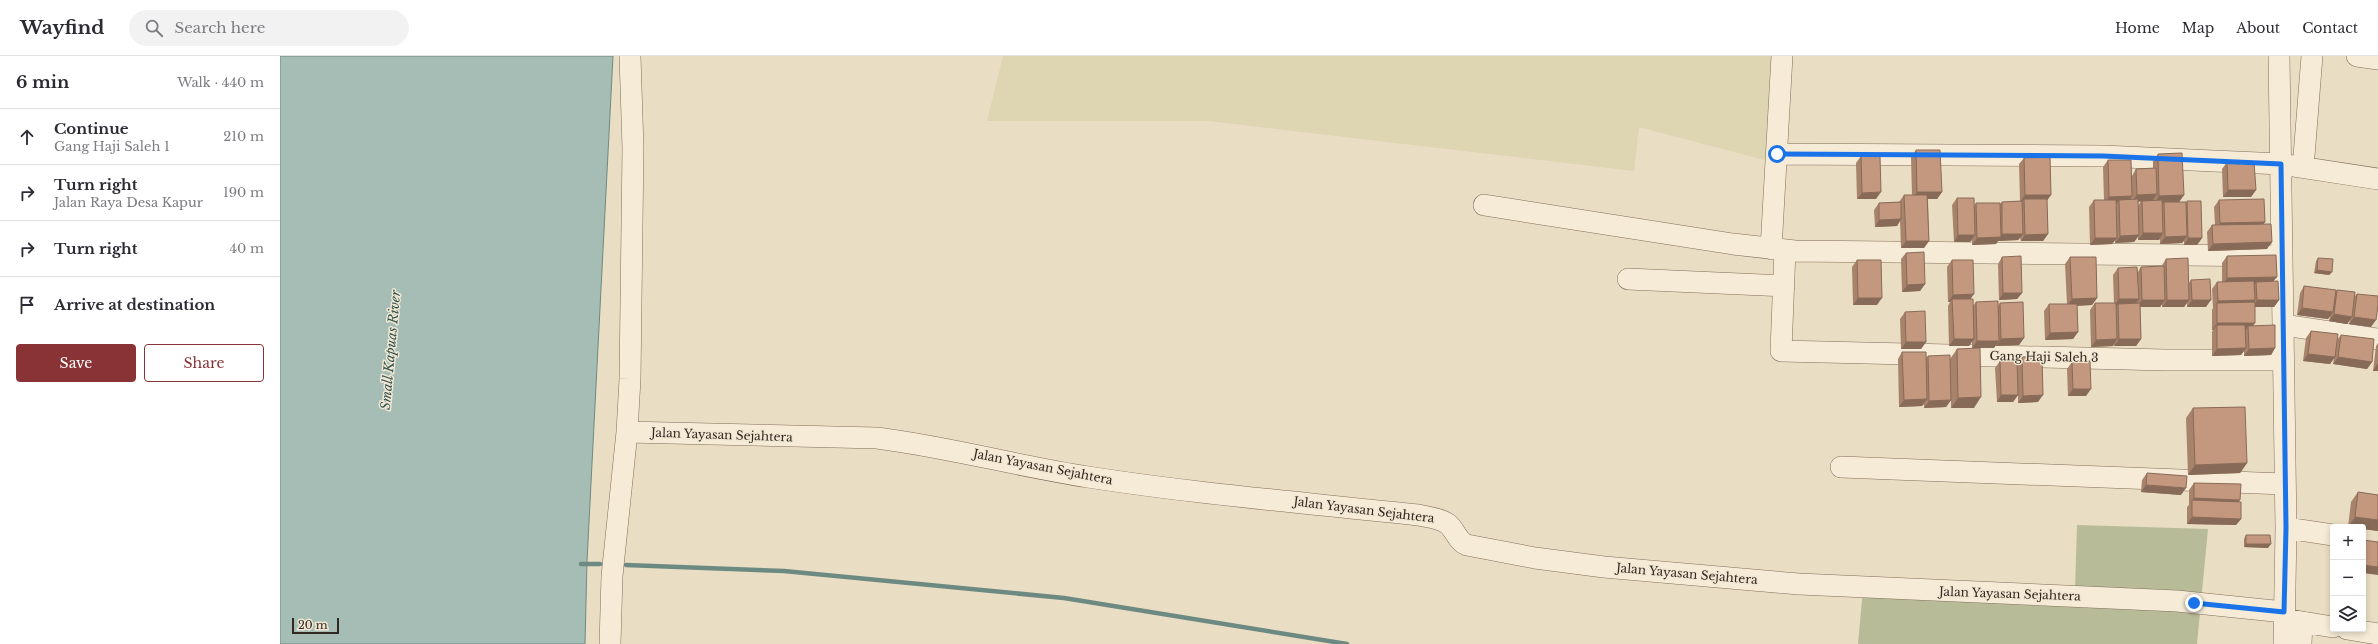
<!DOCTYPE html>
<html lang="en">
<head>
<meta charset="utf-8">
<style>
	body { margin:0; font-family:"Libre Baskerville",serif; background:#f2f2f3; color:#2b2b33 }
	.controls { position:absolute; right:12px; bottom:12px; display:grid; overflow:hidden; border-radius:4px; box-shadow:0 2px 6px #0003 }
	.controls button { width:36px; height:36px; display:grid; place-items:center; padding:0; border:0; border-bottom:1px solid #e1e1e2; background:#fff; color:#2b2b33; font:20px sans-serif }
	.scale { position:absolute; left:12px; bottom:10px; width:47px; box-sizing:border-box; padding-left:4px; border:2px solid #33281f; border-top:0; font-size:11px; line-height:14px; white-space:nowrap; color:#33281f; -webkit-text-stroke:3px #f1e7d3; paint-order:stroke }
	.stop { position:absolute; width:12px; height:12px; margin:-9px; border:3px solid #1a73e8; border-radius:50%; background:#fff }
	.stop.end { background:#1a73e8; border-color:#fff; box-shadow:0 1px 4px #0008 }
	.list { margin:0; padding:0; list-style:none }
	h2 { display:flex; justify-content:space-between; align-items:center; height:52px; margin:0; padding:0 16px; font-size:17px }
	h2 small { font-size:13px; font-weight:400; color:#7c7c81 }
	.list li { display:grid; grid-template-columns:26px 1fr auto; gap:12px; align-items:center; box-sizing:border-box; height:56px; padding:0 16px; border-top:1px solid #e1e1e2 }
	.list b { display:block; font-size:15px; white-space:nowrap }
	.list p { margin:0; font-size:13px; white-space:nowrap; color:#7c7c81 }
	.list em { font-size:13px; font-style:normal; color:#7c7c81 }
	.actions { display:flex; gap:8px; padding:12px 16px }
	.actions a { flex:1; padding:9px 0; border:1px solid #8a3336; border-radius:4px; text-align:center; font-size:14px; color:#8a3336 }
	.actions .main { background:#8a3336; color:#fff }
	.icon { flex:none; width:22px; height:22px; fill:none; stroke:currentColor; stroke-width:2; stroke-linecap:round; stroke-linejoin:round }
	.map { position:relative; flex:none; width:2098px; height:588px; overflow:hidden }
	header { display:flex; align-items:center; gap:24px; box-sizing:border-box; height:56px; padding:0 20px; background:#fff; border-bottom:1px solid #e1e1e2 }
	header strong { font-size:19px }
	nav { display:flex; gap:22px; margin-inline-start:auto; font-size:14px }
	.search { width:280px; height:36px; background:#f2f2f3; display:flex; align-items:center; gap:10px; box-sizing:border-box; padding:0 14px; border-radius:22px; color:#7c7c81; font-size:15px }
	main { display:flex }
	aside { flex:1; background:#fff }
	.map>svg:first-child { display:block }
	.farmland { fill:#ded5b2 }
	.cemetery { fill:#b8bb97 }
	.water { fill:#a5bdb5; stroke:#6d8a82 }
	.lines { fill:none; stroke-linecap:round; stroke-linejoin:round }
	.stream { stroke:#6d8a82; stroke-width:4.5 }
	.minor-casing { stroke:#826f5c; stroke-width:22 }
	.minor { stroke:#f5ebd6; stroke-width:21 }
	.wall { fill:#a8836c; fill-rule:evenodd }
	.shaded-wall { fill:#886a58 }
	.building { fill:#c3987e; stroke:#886a58 }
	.route { stroke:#1a73e8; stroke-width:5 }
	.labels { text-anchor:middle; stroke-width:3; stroke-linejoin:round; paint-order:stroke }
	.street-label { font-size:12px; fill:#33281f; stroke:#f1e7d3 }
	.water-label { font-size:13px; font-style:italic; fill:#2f514e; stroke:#f1e7d3 }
</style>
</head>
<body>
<header>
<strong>Wayfind</strong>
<div class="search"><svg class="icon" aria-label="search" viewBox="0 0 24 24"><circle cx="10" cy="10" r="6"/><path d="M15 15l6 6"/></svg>Search here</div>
<nav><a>Home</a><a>Map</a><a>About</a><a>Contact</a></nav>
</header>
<main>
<aside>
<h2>6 min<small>Walk · 440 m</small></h2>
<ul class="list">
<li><svg class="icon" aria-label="ahead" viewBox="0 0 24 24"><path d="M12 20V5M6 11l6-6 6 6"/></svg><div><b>Continue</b><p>Gang Haji Saleh 1</p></div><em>210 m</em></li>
<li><svg class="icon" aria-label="right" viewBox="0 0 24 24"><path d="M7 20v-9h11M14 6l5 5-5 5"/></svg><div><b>Turn right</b><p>Jalan Raya Desa Kapur</p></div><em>190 m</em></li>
<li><svg class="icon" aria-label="right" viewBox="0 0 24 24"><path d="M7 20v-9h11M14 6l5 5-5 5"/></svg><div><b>Turn right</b></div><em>40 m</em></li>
<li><svg class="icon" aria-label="arrive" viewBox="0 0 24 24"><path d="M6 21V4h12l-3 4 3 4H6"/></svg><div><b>Arrive at destination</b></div></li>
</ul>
<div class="actions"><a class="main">Save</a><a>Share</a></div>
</aside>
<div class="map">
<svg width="2098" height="588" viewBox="0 0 2098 588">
	<rect width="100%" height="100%" fill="#e9ddc4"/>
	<!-- farmland -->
	<path class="farmland" d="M723,0H1496V107L1359,71L1354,115L928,65H707Z"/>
	<!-- cemetery -->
	<path class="cemetery" d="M1797,469L1928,473L1917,588H1578L1583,533L1795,534Z"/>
	<!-- water -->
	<path class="water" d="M0,0H333L307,505L305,588H0Z"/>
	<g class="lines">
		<!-- stream -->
		<path class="stream" d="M301,508H320
			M346,509L504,515L784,542L1067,588"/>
		<!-- minor casing -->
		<g class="minor-casing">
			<path id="minor" d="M1999,0L2006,472L2004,588
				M2077,0L2098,3
				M1497,98L1823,100L2001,108L2098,123
				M2024,100L2032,0
				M1204,149L1453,188L1515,195L2001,200
				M1491,193L1502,0
				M1505,194L1501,295L1886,304H2002
				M1348,223L1504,230
				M2003,269L2098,283
				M347,376L597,382C668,391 737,410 808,421C917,438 1028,447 1138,459C1147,461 1160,462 1168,468C1176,475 1177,485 1187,489L1255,502L1324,511L1519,528L1897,545L2004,556
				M1561,411L2004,428
				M2006,472L2053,479
				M2004,563L2053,571
				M2067,573L2098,578
				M330,588L332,520L347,376L350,323L353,92L350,0
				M2021,588L2022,566"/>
		</g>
		<!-- minor -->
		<use href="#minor" class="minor"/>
	</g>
	<!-- wall -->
	<path class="wall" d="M1636,94L1662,136L1657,143H1648L1649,185L1644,192H1621L1620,165L1617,170L1595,171L1594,154L1599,147L1619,146L1624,139H1632L1631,101Z
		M1878,98L1904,139L1899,146L1906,147L1907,145L1922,182L1917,189H1904V185L1902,187L1880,188V182L1879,184H1858V181L1854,186L1835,187V184L1832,188L1810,189L1809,151L1814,144H1824L1823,111L1828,104L1852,120L1856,113L1873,112V105ZM1861,145L1858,150V146Z
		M1581,100L1596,143H1577L1576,107Z
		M1744,102L1767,145L1768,178L1763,185H1741L1740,182L1738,184L1718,185L1716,188L1692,189V184L1690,186H1674L1672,149L1677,142L1694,150L1696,147L1720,148L1722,146L1740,145L1739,108Z
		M1947,106L1976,134L1971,141H1943L1942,113Z
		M1939,144L1985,166L1983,168L1987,193L1928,195L1927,176L1932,169H1935L1934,151Z
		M1626,197L1645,228L1640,235L1622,236L1621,203Z
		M1947,200L1993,225L1999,244L1994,251H1975L1973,270L1995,292L1991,299L1964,300V295L1961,299L1932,300V276L1933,274H1932V254L1933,252L1932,233L1937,226H1942V207Z
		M1722,201L1742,237L1737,243L1719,244L1718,208Z
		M1790,201L1817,242L1812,249L1797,250L1798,276L1793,283L1765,284L1764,255L1769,248H1787L1785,208Z
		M2038,202L2052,216L2049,219L2034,217L2036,205Z
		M1886,203L1908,228L1911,224L1926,251H1907V247L1904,251H1882V248L1880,251H1860L1861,283L1856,290H1834V288L1833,290L1811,291L1810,254L1815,247H1834L1833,219L1838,212L1858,216L1861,211H1881Z
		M1577,204L1597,249H1573L1572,211Z
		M1672,204L1691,243L1693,250L1696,246L1718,250L1720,247L1744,282L1739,289L1716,290V288L1714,292H1692V285L1689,290H1669L1668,250L1670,246H1668L1667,211Z
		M2024,230L2055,237L2057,234L2074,241L2077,238L2091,271L2069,268L2070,264L2067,268L2049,265L2050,260L2048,263L2017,259L2020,237Z
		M1625,256L1646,286L1641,293H1621L1620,263Z
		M2031,275L2057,284L2061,279L2092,306L2087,313L2053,308L2054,302L2050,308L2023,305L2026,282Z
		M2098,287V315H2093L2096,290Z
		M1677,293L1694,352H1671V344L1666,351L1644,352V348L1642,350L1619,351L1618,303L1622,296L1646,302L1648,300L1670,303Z
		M1742,301L1758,346L1738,347V339L1733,346H1717L1715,312L1720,305L1737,308Z
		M1792,306L1806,340H1788L1787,313Z
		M1913,352L1967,407L1960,417L1908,419L1906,362Z
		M1867,417L1901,439L1861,436L1862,424Z
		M1914,427L1959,446L1961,463L1956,469L1907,468V451L1909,449V434Z
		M2078,436L2098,439V475L2083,473V471H2068L2071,446Z
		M1966,479L1988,492L1964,491V483Z"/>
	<!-- shaded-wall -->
	<path class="shaded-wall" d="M1948,134H1976L1971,141H1943Z
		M1601,136L1596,143H1577L1582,137Z
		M1637,136H1662L1657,143H1632Z
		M1877,138L1872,145L1852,146L1857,139Z
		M1745,139H1771L1766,146L1744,143L1742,146H1740Z
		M1904,139L1899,146L1875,147L1879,140Z
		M1852,140L1847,147L1839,144L1837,147L1825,148L1829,141Z
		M1621,163L1617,170L1595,171L1599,164Z
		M1985,166L1980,173L1935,174L1940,167Z
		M1863,177H1883L1879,184H1858Z
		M1722,178H1743L1738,184L1718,185L1716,188L1692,189L1697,182L1720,181Z
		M1768,178L1763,185H1741L1745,179Z
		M1678,179H1695L1690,186H1674Z
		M1859,179L1854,186L1835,187L1840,180Z
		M1907,180L1902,187L1880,188L1885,181Z
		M1815,182H1837L1832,188L1810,189Z
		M1908,182H1922L1917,189H1904Z
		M1626,185H1649L1644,192H1621Z
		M1992,186L1987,193L1928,195L1933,188Z
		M2037,214L2052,216L2049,219L2034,217Z
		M1997,221L1992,227L1976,226L1975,228H1943L1947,222Z
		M1645,228L1640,235L1622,236L1627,229Z
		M1723,237H1742L1737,243L1719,244Z
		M1694,238L1689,245L1672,243L1670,246H1668L1673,239Z
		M1578,242H1602L1597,249H1573Z
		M1817,242L1812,249L1787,250L1792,243Z
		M1839,243H1859L1854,250L1838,248L1837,250H1834Z
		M1862,244H1885L1880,251H1857Z
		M1887,244H1909L1904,251H1882Z
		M1912,244H1931L1926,251H1907Z
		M1975,244L1970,251L1937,247L1933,252L1938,245Z
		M1977,244H1999L1994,251H1972Z
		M2022,252L2053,256L2048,263L2017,259Z
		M2054,258L2072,261L2067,268L2049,265Z
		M2074,261L2096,264L2091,271L2069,268Z
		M1937,267H1975L1971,273L1968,270L1966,274H1937V269L1933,274H1932Z
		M1798,276L1793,283L1765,284L1770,277Z
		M1744,282L1739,289L1716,290L1721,283Z
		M1674,283H1694L1689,290H1669Z
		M1837,283L1833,290L1811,291L1816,284Z
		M1839,283H1861L1856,290H1834Z
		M1697,285H1719L1714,292H1692Z
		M1626,286H1646L1641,293H1621Z
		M1966,292L1961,299L1932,300L1937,293Z
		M1995,292L1991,299L1964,300L1969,293Z
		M2028,298L2055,301L2050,308L2023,305Z
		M2058,301L2092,306L2087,313L2053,308Z
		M2097,308H2098V315H2093Z
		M1793,333H1811L1806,340H1788Z
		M1721,339H1738L1733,346H1717Z
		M1763,339L1758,346L1738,347L1743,340Z
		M1701,341L1694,352H1671L1678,342Z
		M1647,343L1642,350L1619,351L1624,344Z
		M1671,344L1666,351L1644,352L1649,345Z
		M1967,407L1960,417L1908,419L1915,409Z
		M1866,429L1906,432L1901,439L1861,436Z
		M1914,442L1960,444L1955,451L1912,445Z
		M1912,461L1961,463L1956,469L1907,468Z
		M2075,461L2098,464V475L2083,473V471H2068Z
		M1966,488H1991L1988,492L1964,491Z
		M2083,509L2098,511V519L2083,517Z"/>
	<!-- building -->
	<path class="building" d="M1636,94H1660L1662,136H1637Z
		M1902,97L1904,139L1879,140L1878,98Z
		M1581,100H1600L1601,136L1582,137Z
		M1770,101L1771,139H1745L1744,102Z
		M1828,104H1851L1852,140L1829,141Z
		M1947,106H1974L1976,134H1948Z
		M1876,112L1877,138L1857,139L1856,113Z
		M1624,139H1647L1649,185H1626Z
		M1677,142H1694L1695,179H1678Z
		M1744,143H1767L1768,178L1745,179Z
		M1858,143L1859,179L1840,180L1839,144Z
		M1984,143L1985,166L1940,167L1939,144Z
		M1814,144H1836L1837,182H1815Z
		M1882,144L1883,177H1863L1862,145Z
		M1742,145L1743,178H1722V146Z
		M1907,145H1921L1922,182H1908Z
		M1621,146V163L1599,164V147Z
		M1884,146H1906L1907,180L1885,181Z
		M1696,147H1720L1721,181L1697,182Z
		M1991,168L1992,186L1933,188L1932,169Z
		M1644,196L1645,228L1627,229L1626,197Z
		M1996,199L1997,221L1947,222V200Z
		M1741,200L1742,237H1723L1722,201Z
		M1790,201H1816L1817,242L1792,243Z
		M1908,202L1909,244H1887L1886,203Z
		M2038,202L2053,203L2052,216L2037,214Z
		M1577,204H1601L1602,242H1578Z
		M1672,204H1693L1694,238L1673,239Z
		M1884,210L1885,244H1862L1861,211Z
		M1857,211L1859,243H1839L1838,212Z
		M1930,223L1931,244H1912L1911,224Z
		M1974,225L1975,244L1938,245L1937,226Z
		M1998,225L1999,244H1977L1976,226Z
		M2024,230L2056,234L2053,256L2022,252Z
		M2057,234L2075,236L2072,261L2054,258Z
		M2077,238L2098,240V249L2096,264L2074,261Z
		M1672,243H1693L1694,283H1674Z
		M1718,245L1719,285H1697L1696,246Z
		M1743,246L1744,282L1721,283L1720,247Z
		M1975,246V267H1937V247Z
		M1815,247H1836L1837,283L1816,284Z
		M1860,247L1861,283H1839L1838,248Z
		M1769,248H1797L1798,276L1770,277Z
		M1645,255L1646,286H1626L1625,256Z
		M1937,269H1965L1966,292L1937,293Z
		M1995,269V292L1969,293L1968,270Z
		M2031,275L2058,278L2055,301L2028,298Z
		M2061,279L2094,283L2092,306L2058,301Z
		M1700,292L1701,341L1678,342L1677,293Z
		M1622,296H1646L1647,343L1624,344Z
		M1670,299L1671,344L1649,345L1648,300Z
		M1762,300L1763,339L1743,340L1742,301Z
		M1737,304L1738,339H1721L1720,305Z
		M1810,305L1811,333H1793L1792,306Z
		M1965,351L1967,407L1915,409L1913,352Z
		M1867,417L1907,420L1906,432L1866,429Z
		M1914,427L1961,428L1960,444L1914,442Z
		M2078,436L2098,439V464L2075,461Z
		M1912,444L1961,446V463L1912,461Z
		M1966,479H1990L1991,488H1966Z
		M2083,484L2098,486V511L2083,509Z"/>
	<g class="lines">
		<!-- route -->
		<path class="route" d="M1497,98L1823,100L2001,108L2006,472L2004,556L1914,547"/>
	</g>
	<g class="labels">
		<!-- street labels -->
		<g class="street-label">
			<text transform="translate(1764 301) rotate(1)" y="4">Gang Haji Saleh 3</text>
			<text transform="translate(442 379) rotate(2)" y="4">Jalan Yayasan Sejahtera</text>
			<text transform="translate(763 411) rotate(11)" y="4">Jalan Yayasan Sejahtera</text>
			<text transform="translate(1084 454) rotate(7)" y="4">Jalan Yayasan Sejahtera</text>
			<text transform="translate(1407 518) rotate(5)" y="4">Jalan Yayasan Sejahtera</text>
			<text transform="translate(1730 538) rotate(2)" y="4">Jalan Yayasan Sejahtera</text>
		</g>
		<!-- water labels -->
		<g class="water-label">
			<text transform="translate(110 294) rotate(-85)" y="5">Small Kapuas River</text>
		</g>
	</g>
</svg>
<div class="controls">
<button>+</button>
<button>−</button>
<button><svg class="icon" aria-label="layers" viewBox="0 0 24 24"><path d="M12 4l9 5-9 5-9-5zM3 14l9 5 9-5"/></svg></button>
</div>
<div class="scale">20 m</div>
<div class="stop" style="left:1497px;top:98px"></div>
<div class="stop end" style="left:1914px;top:547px"></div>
</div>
</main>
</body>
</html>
